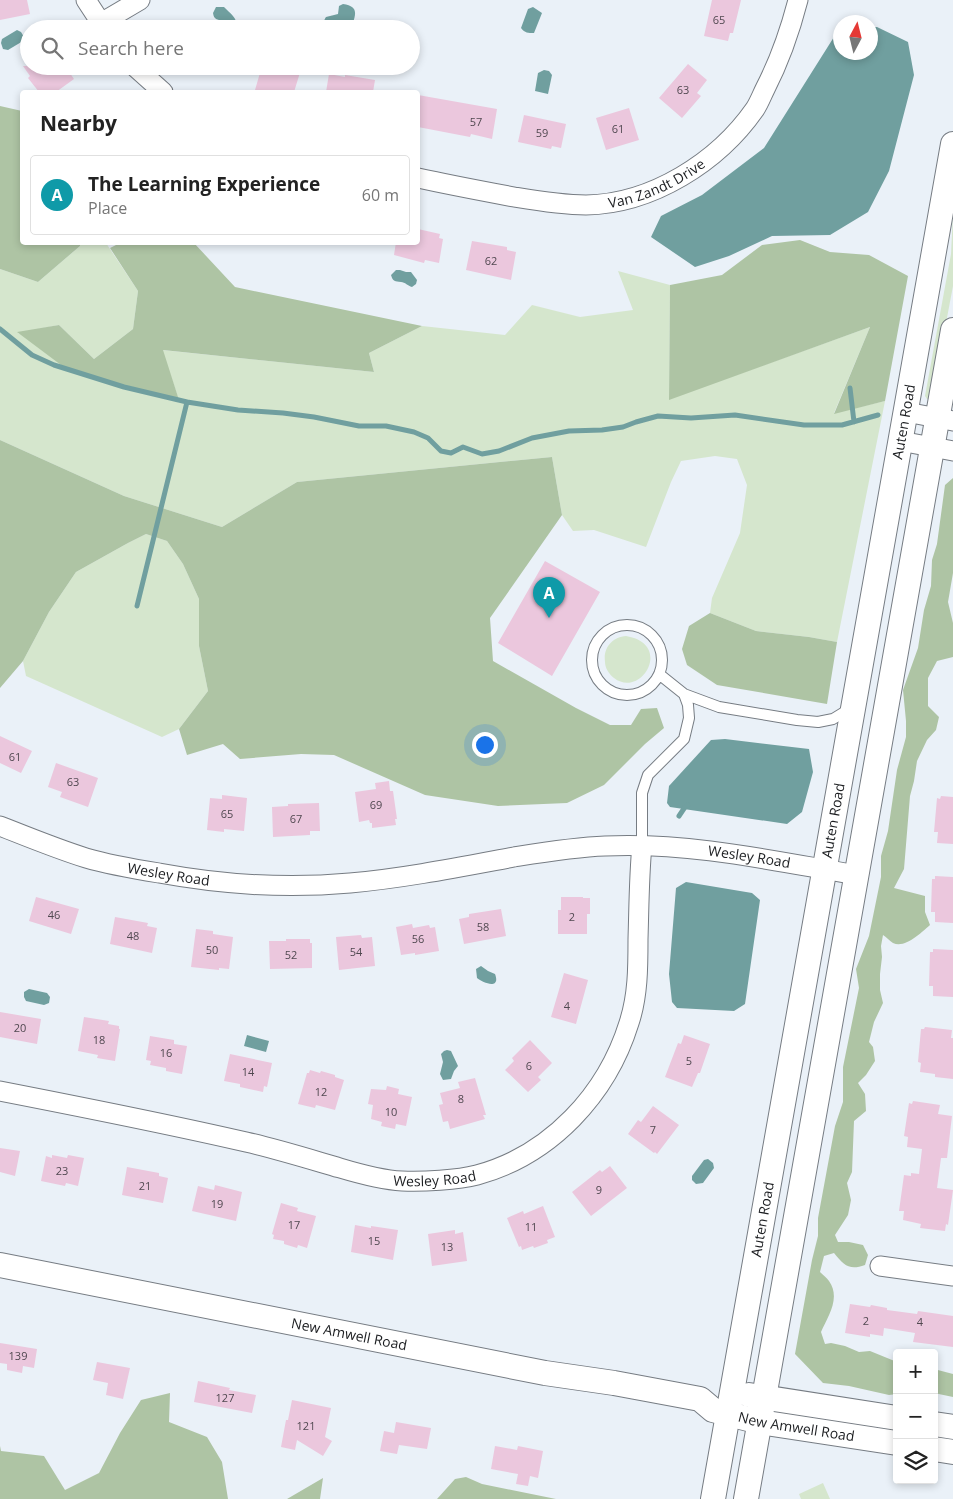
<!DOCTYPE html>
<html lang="en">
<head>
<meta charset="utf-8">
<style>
	body { margin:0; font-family:"Open Sans",sans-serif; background:#f6f6f6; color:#222 }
	.controls { position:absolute; right:15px; bottom:15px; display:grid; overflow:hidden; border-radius:5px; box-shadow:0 2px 8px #0003 }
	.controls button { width:45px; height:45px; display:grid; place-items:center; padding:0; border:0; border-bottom:1px solid #e0e0e0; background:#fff; color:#222; font:25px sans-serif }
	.compass { position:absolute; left:833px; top:15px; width:45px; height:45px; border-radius:50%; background:#fff; box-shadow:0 2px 8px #0003; rotate:7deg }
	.you { position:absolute; left:484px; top:744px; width:18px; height:18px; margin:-12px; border:4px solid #fff; border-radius:50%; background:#1a73e8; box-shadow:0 0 0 8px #1a73e833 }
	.badge { display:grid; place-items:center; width:32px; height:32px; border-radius:50%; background:#ea580c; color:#fff; font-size:16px; font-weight:700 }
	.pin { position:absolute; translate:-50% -41px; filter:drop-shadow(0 1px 2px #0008) }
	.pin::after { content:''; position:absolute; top:26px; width:18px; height:15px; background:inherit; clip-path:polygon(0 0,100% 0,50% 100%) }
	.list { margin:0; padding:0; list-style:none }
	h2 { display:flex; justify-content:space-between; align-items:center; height:65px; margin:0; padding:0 20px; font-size:21px }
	h2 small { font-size:16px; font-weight:400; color:#767676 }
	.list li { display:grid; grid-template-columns:32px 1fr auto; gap:15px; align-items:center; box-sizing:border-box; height:80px; margin:0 10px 10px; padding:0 10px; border:1px solid #e0e0e0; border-radius:5px }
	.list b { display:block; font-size:19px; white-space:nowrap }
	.list p { margin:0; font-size:16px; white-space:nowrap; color:#767676 }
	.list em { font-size:16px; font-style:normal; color:#767676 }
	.icon { flex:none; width:28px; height:28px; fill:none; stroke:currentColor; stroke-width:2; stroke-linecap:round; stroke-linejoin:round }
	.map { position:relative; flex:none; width:953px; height:1499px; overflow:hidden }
	.search { position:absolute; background:#fff; box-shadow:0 2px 8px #0003; left:20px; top:20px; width:400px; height:55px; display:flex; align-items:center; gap:12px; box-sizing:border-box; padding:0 18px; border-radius:28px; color:#767676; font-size:19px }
	.panel { position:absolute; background:#fff; box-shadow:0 2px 8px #0003; left:20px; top:90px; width:400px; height:155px; border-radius:5px }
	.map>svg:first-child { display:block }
	.green { fill:#d5e6cd }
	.forest { fill:#aec4a4 }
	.water { fill:#709f9f }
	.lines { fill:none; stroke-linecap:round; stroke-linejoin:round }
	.stream { stroke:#709f9f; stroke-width:5 }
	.building { fill:#ebc7dd }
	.service-casing { stroke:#767c83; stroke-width:12 }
	.minor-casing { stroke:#767c83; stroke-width:21 }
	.tertiary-casing { stroke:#767c83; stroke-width:26 }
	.service { stroke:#fff; stroke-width:10 }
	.minor { stroke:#fff; stroke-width:19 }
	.tertiary { stroke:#fff; stroke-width:24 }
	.labels { text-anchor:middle; stroke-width:4; stroke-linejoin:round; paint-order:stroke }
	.number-label { font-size:11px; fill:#504850 }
	.street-label { font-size:14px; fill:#1c1e21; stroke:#eaf1f8 }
</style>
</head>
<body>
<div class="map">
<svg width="953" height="1499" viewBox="0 0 953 1499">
	<rect width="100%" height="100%" fill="#eaf1f8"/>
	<!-- green -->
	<path class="green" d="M953,213V286L932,397L930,399H927L925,396L951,254Z
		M80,243H106L138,291L133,329L94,359L59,325L18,333L179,400L162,350L374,372L369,353L422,326L505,335L532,305L580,317L633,310L618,271L670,285L669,399L870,327L834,413L885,401L837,642L809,637L756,631L710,613L712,598L740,533L747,485L737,459L715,456L681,461L671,482L646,547L594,530L573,531L562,515L552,457L297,482L222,527L124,496L0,440V269L38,282L80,246Z
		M146,534L167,541L183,564L199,599V646L208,691L179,729L162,737L26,676L23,661L49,612L76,572L128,543Z
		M626,636C674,644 641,699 614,678C609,674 605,668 605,662C603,647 613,637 626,636Z
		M823,1483L830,1499H801L799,1494Z"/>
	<!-- forest -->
	<path class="forest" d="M0,106L22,111V242L80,243V246L38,282L0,269Z
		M800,240L830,252L869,255L908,276L885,401L834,414L870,327L669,400L670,285L722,275L762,245Z
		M120,243H194L235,287L422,326L369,353L374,372L163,350L179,400L69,371L17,332L59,325L94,359L133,329L138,291L110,248Z
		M0,440L124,496L222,527L297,482L552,457L562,515L490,618L493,661L576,708L610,725H631L641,709L657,708L664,728L645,744L604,785L567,803L498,806L425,795L334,755L301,754L240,759L223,744L187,755L179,729L208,691L199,646V599L183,564L167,541L146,534L128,543L76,572L49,612L23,661L0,688Z
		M953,478V573L948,602L953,623V657L937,661L928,678V706L939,717L936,730L927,740L917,761L914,781L910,796L904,869L894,888L925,896V912L930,925C922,932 905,949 893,943C890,941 886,937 883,935L881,946L882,957L880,974V990L883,1003L874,1022L869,1042L873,1047L875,1061L866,1075L858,1083L865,1094L866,1111L854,1121L852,1172L847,1183L851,1200L848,1215L835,1235L838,1242H849L863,1245L868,1255L865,1265C849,1271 844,1265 834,1253L824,1256L820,1272C823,1275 827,1278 829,1281C841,1298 828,1316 821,1332L825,1344L831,1343L845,1346L859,1352L870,1351L897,1362V1394L889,1395L849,1386L823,1383L795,1354L812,1260L818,1236V1218L835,1126L843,1102V1067L859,988L856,969L869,936L881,877V856L888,831L897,770L906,737V721L903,690L918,648L924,610L931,586L932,560L937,544L945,485Z
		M710,613L756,631L809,637L837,642L827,704L717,685L687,665L682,649L689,626Z
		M934,1369L953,1374V1397L934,1393Z
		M170,1393L169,1422L207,1437L222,1462L228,1499H0V1446L1,1451L44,1456L65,1490L99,1473L120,1433L141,1400Z
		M466,1477L482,1484L556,1499H437L455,1479Z
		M323,1478L320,1499H287Z"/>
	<!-- water -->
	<path class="water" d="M343,4C356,6 357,11 353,23L337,29L327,28C324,24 323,21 326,17L338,14L339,6Z
		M216,7H224C230,13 237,18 237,26L236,28H231C229,26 226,22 223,21C217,19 214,20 213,13Z
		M533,7L542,13L534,33C528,33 525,33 521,28L528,9Z
		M871,27H877L908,42L914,75L889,171L868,212L830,235L772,236L729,256L695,267L651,237L661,216L702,195L764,148L839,29H840V52H870Z
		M17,30L21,32L24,37L23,41L8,50L3,49L1,43L2,39Z
		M544,70L549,71L552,75L548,94L535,91L538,73Z
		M396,270H400L406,272H411L417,280L416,284L412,287C408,286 405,282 401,282C395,281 393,282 391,275Z
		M725,739L809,749L813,772L802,812L787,824L670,807L667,803L669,786L711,740Z
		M686,882L752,893L760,900L745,1004L734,1011L677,1008L672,1002L669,974L676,888Z
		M481,966L488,971L495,974C501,990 483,983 477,978L476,969Z
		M29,989L47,993L50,997L49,1003L44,1005L26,1001L24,997V992Z
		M247,1035L269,1041L266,1052L244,1046Z
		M447,1050L451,1051L458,1066L454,1071L451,1079L443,1080L440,1074L443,1062L441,1054L444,1051Z
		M708,1159L713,1163L714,1168L703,1183L696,1184L692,1180V1176L704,1160Z"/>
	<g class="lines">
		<!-- stream -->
		<path class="stream" d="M0,329L32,355L54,365L124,387L187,402L238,410L283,413L314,417L359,426H386L414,432L428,438L441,451L451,453L463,447L482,454L499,451L532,438L569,431L602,430L623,427L636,422L658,416L691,418L735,415L804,425H842L878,415
			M850,388L854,422
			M137,606L187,402
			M679,816L685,807L688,805"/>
	</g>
	<!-- building -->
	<path class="building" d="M0,0H27L30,14L0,20Z
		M712,0H741L733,33H730L728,41L704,36Z
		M688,64L707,80L697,93L701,96L682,118L659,98Z
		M23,66H65L74,79L56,92H39L28,78L30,76Z
		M262,66H302L294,92H262L255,90Z
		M329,74L345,77V75L375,80L373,92H326Z
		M418,95L497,109L492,139L471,134L470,137L418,127Z
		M629,108L639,140L606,150L596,118Z
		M524,115L566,124L561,148L552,146L551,149L518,142Z
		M418,229L440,234L439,238L443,239L439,263L425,260L424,263L394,255L396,242H418Z
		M472,241L507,247V250L516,252L511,280L466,270Z
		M545,561L600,592L552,676L498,643Z
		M0,736L32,751L21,773L0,763Z
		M56,763L98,778L88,807L60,797L62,792L48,787Z
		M389,781L390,791H393L397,819H395L396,825L372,828V823H370L369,820L359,822L355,792L376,789L375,783Z
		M222,795L247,798L244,831L224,829V832L207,830L210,798L222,799Z
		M941,796L953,797V844L937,843L938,832H934L937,798L940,799Z
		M319,803L320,831H310V835L273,837L272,807L288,806V804Z
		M935,876L953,877V923L935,922V912H931L932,879H935Z
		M36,897L79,909L71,934L29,921Z
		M561,897H583V898H590V914H587V934H558V910H561Z
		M501,909L506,936L464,944L459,919L469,917V914Z
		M115,917L148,923L147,926L157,928L152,953L110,944Z
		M412,924L413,928L429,925L430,928L435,927L439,951L415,955V953L401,955L396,927Z
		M196,929L213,931V934L233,937L229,969L219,968V970L191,967Z
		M361,935L362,938L372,937L375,966L339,970L336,937Z
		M286,939H310V943H312V968L270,969L269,941H286Z
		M933,949L953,950V997L933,996V986H929L930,952H933Z
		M564,973L588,980L576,1024L551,1017Z
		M0,1012L41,1019L37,1044L0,1037Z
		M84,1017L109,1021L108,1024L119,1026V1029H120L115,1061L97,1058L98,1055L78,1051Z
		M925,1027L952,1030L951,1038H953V1079L935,1077V1074L920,1072L921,1063L918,1062L921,1029H924Z
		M684,1035L710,1044L700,1073H698L692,1087L665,1077L678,1043L681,1044Z
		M150,1036L174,1040V1044L187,1046L182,1074L166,1071V1068L150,1065L151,1061L146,1060Z
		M530,1040L552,1063L538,1077L541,1080L528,1092L505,1070L514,1061L512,1058Z
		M230,1054L272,1063L267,1087L264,1086L263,1092L240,1087V1084L224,1081Z
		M310,1070L320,1073L321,1071L335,1075V1077L344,1080L335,1110L316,1105L315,1108L298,1104L307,1073H309Z
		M475,1078L486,1115H483L485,1119L450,1129L448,1121L443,1122L439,1105L443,1104L440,1093L460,1088L458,1082Z
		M387,1086L399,1089L398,1094L412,1097L406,1126L396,1124L395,1129L381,1126L382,1122L371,1119L373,1105L368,1104L371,1089L386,1090Z
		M913,1101L940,1105L938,1114L952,1116L947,1158H941L937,1188L953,1190L948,1225L946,1224L945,1231L920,1228L921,1224L903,1220L904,1211H899L904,1175L911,1176V1173L919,1174L922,1149L907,1147L908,1137L904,1136L909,1103L912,1104Z
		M653,1106L679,1125L657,1154L655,1152L654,1153L628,1134L638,1120L641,1122Z
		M0,1148L20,1151L15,1176L0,1172Z
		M52,1155L67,1158L68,1155L84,1158L78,1186L66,1183L65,1186L41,1181L46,1156L52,1158Z
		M610,1166L627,1188L591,1216L572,1192L600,1170L602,1172Z
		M127,1167L159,1173V1176L168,1178L163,1203L122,1195Z
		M215,1185L242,1192L236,1221L192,1211L198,1186L214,1190Z
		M281,1203L298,1208L297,1211L316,1216L307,1248L298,1245L297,1248L284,1244V1241L273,1239L274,1235L272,1234Z
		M543,1206L555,1237L547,1240L548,1243L534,1248L533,1246L522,1250L521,1246L519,1247L507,1218L523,1211L524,1214Z
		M355,1225L371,1228V1226L398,1230L393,1260L351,1252Z
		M455,1230V1234L463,1232L467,1261L432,1266L428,1234Z
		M850,1304L870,1307L871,1305L887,1308V1310L917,1314L918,1311L953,1316V1347L913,1342L915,1333L884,1328L883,1336L870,1334V1337L845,1333Z
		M0,1343L37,1349L34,1368L23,1366L22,1373L7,1370V1364L0,1363Z
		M97,1362L130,1368L123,1399L106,1395L108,1383L93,1380Z
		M198,1381L230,1388L229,1390L256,1395L252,1413L194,1402Z
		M292,1400L331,1408L325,1437L332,1441L323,1456L297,1440L295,1450L281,1447L286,1420H288Z
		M396,1422L431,1428L427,1449L399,1445L397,1454L380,1451L384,1431L394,1433Z
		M495,1446L517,1450L518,1446L543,1451L538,1478L530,1476L528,1486L516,1484L518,1474L491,1469Z"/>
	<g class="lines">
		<!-- service casing -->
		<g class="service-casing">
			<path id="service" d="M592 660a35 35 0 1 1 70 0a35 35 0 1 1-70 0Z
				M684,694L719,707L797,720L818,722L833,719L851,708
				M642,845V793L648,775L684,739L689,718L688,705L684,694L659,674"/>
		</g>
		<!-- minor casing -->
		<g class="minor-casing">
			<g id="minor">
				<path d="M86,0L105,29"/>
				<path d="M101,23L140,0"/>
				<path d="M134,66L163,92"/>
				<path id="s1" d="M418,178C450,185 482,191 514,197C538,201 561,205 586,205C652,204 718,162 755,109C759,103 762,95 765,89C780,60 790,31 798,0"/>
				<path d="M906,412L953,421"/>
				<path d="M900,441L953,451"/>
				<path id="s2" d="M0,826C28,837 57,849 86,858C110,865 134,869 159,873C224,885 284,889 350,883C405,878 460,867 514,857C545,852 575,847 605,846C690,842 774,861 857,875"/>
				<path id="s3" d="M0,1091C82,1107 164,1123 246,1142C277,1149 309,1159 340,1168C360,1174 381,1180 402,1181C422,1182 458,1180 477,1175C551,1155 607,1094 629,1023C638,996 638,967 638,939C639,908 639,876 642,845"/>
				<path d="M880,1266L953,1276"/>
			</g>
		</g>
		<!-- tertiary casing -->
		<g class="tertiary-casing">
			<g id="tertiary">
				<path id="s4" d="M0,1265L545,1373L614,1383L700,1399L713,1410L760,1422L897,1443"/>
				<path d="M749,1395L897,1418"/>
				<path d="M934,1424L953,1427"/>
				<path d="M934,1449L953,1452"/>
				<path id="s5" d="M713,1499L953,144"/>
				<path d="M746,1499L953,330"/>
			</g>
		</g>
		<!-- service -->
		<use href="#service" class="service"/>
		<!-- minor -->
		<use href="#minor" class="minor"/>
		<!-- tertiary -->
		<use href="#tertiary" class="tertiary"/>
	</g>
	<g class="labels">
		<!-- number labels -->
		<g class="number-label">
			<text x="719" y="24">65</text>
			<text x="683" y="94">63</text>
			<text x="476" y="126">57</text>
			<text x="618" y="133">61</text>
			<text x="542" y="137">59</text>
			<text x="491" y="265">62</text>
			<text x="15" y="761">61</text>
			<text x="73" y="786">63</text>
			<text x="376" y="809">69</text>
			<text x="227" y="818">65</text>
			<text x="296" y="823">67</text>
			<text x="54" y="919">46</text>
			<text x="572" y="921">2</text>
			<text x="483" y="931">58</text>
			<text x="133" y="940">48</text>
			<text x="418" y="943">56</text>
			<text x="212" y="954">50</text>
			<text x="356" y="956">54</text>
			<text x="291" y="959">52</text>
			<text x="567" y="1010">4</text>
			<text x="20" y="1032">20</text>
			<text x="99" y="1044">18</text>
			<text x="166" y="1057">16</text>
			<text x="689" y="1065">5</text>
			<text x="529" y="1070">6</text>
			<text x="248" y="1076">14</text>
			<text x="321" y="1096">12</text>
			<text x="461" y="1103">8</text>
			<text x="391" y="1116">10</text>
			<text x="653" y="1134">7</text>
			<text x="62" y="1175">23</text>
			<text x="145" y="1190">21</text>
			<text x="599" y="1194">9</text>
			<text x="217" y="1208">19</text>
			<text x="294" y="1229">17</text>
			<text x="531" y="1231">11</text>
			<text x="374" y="1245">15</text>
			<text x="447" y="1251">13</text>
			<text x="866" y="1325">2</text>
			<text x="920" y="1326">4</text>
			<text x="18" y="1360">139</text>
			<text x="225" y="1402">127</text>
			<text x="306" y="1430">121</text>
		</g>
		<!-- street labels -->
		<g class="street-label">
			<text dy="5" stroke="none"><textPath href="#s1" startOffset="245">Van Zandt Drive</textPath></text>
			<text dy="5" stroke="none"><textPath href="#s5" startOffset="1094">Auten Road</textPath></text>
			<text dy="5" stroke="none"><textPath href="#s5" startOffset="689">Auten Road</textPath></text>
			<text dy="5" stroke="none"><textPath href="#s2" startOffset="761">Wesley Road</textPath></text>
			<text dy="5" stroke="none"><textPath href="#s2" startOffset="176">Wesley Road</textPath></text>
			<text dy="5" stroke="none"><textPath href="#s3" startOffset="445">Wesley Road</textPath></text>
			<text dy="5" stroke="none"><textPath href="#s5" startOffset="284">Auten Road</textPath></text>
			<text dy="5" stroke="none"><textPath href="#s4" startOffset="356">New Amwell Road</textPath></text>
			<text dy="5" stroke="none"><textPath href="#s4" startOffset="815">New Amwell Road</textPath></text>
		</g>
	</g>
</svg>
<div class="controls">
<button>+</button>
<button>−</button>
<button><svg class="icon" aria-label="layers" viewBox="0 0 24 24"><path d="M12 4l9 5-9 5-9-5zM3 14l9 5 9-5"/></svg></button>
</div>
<svg class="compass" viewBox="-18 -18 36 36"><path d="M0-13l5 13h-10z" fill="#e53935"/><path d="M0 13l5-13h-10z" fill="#767676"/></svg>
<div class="you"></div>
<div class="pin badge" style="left:549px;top:618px;background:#0f9aa8">A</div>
<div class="search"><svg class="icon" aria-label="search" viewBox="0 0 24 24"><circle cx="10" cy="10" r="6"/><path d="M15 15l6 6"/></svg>Search here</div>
<section class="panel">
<h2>Nearby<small></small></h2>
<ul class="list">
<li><span class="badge" style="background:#0f9aa8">A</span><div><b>The Learning Experience</b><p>Place</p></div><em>60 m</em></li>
</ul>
</section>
</div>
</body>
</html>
